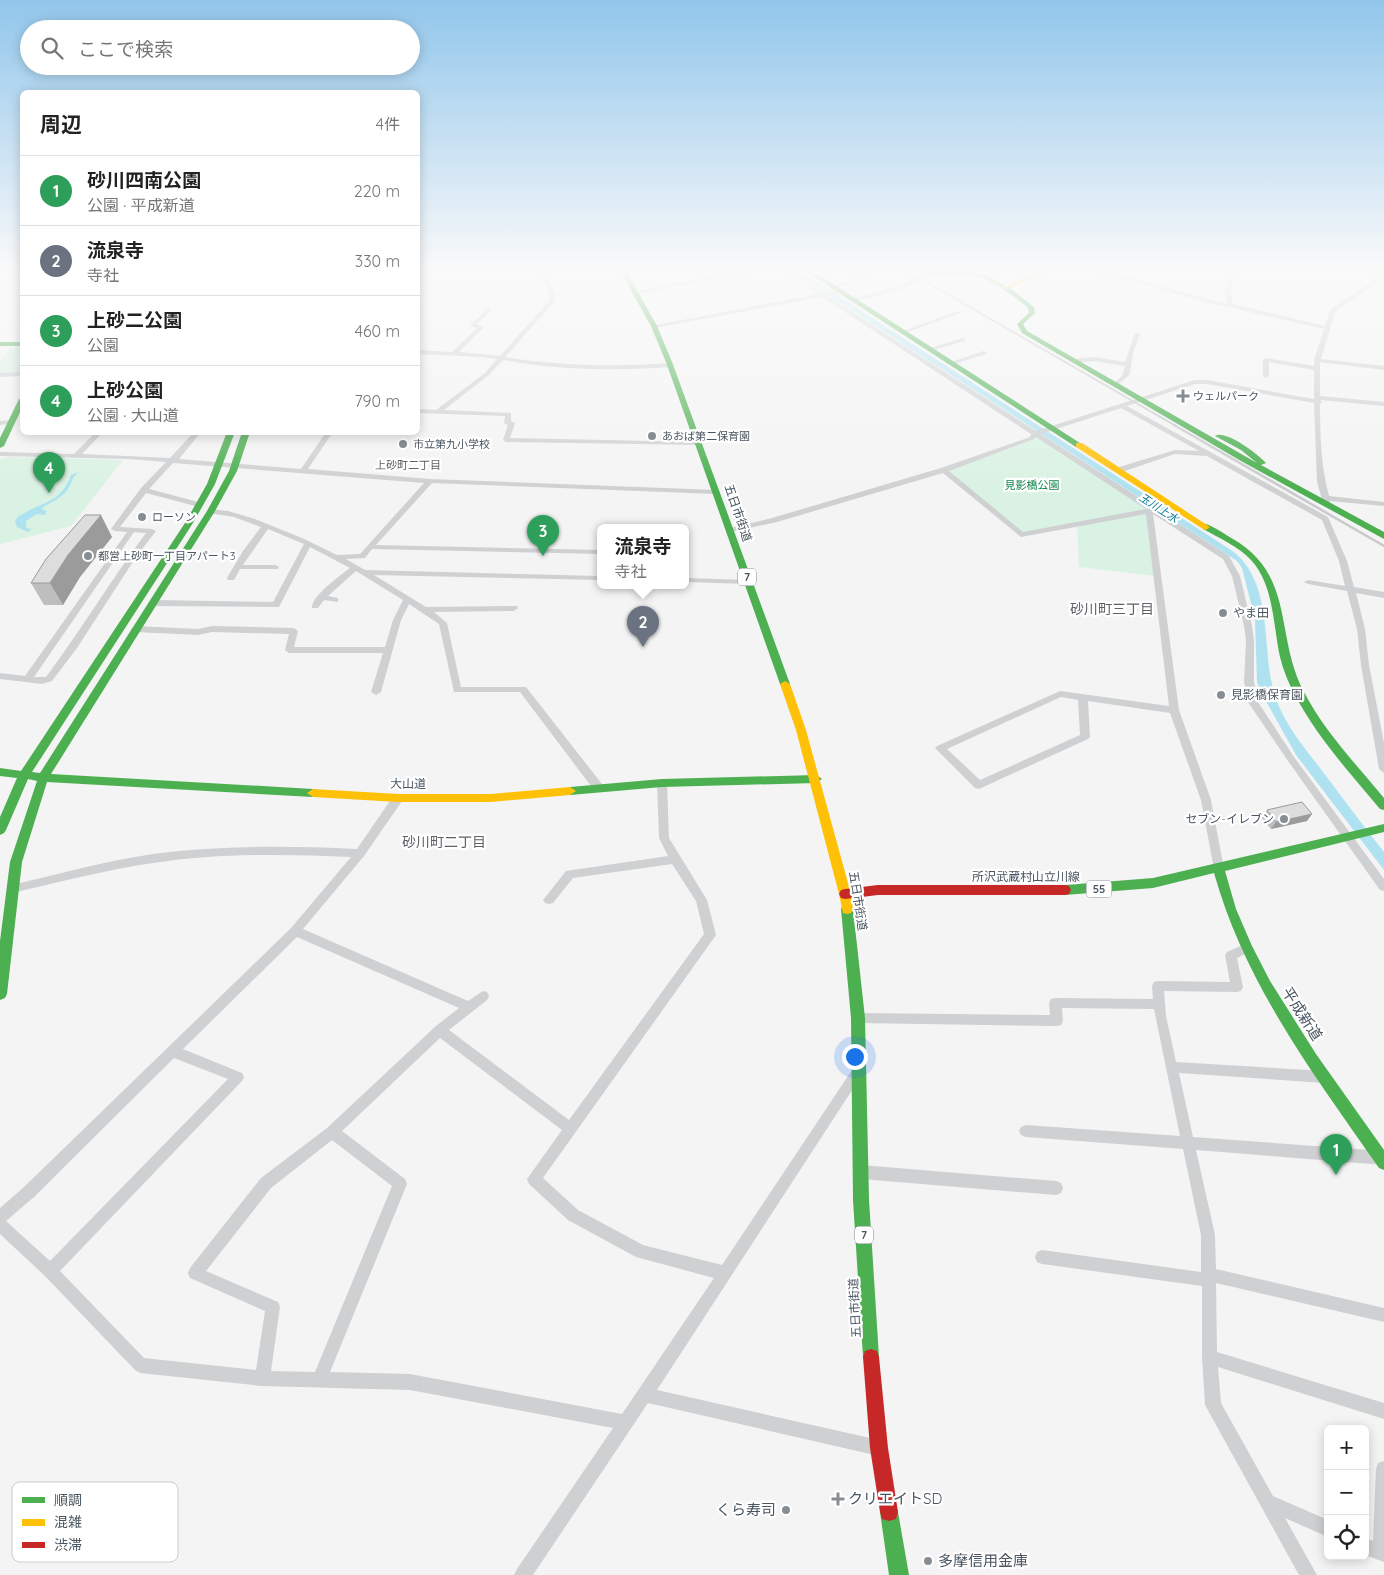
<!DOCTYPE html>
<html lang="ja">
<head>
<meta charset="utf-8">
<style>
	body { margin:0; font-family:Quicksand,"Noto Sans JP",sans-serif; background:#f6f6f6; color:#222 }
	.controls { position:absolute; right:15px; bottom:15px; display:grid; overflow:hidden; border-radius:8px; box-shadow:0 2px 12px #0003 }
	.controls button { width:45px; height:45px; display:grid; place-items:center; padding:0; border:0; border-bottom:1px solid #e0e0e0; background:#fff; color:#222; font:25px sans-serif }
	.you { position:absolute; left:854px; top:1056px; width:18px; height:18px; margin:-12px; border:4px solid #fff; border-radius:50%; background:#1a73e8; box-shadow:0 0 0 8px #1a73e833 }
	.badge { display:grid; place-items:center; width:32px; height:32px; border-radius:50%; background:#868d94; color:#fff; font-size:16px; font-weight:700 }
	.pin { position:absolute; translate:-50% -41px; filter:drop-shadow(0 1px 2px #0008) }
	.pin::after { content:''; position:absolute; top:26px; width:18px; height:15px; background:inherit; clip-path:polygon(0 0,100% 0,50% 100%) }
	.popup { position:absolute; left:597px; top:524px; width:92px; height:65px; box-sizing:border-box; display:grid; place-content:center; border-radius:8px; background:#fff; filter:drop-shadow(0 1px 4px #0005); font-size:16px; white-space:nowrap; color:#767676 }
	.popup b { font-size:19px; color:#222 }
	.popup::after { content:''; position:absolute; left:50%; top:100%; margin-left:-10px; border:10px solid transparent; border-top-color:#fff }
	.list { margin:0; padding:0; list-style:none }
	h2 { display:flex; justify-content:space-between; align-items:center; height:65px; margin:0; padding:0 20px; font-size:21px }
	h2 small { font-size:16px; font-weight:400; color:#767676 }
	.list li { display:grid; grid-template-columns:32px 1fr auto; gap:15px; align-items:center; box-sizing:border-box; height:70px; padding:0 20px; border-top:1px solid #e0e0e0 }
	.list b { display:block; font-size:19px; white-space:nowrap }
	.list p { margin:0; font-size:16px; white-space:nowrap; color:#767676 }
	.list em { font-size:16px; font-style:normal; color:#767676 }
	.icon { flex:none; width:28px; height:28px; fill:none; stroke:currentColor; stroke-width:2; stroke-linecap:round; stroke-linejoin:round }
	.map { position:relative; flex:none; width:1384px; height:1575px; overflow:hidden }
	.search { position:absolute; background:#fff; box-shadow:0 2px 12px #0003; left:20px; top:20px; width:400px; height:55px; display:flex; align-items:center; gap:12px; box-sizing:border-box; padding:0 18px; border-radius:28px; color:#767676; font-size:19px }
	.panel { position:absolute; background:#fff; box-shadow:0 2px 12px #0003; left:20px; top:90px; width:400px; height:345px; border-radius:8px }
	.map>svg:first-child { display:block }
	.green { fill:#d9f2e3 }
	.water { fill:#aee2f0 }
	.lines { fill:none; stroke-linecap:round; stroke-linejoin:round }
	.street { fill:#ced0d2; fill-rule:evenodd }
	.fast { fill:#4caf50; fill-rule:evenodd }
	.slow { fill:#ffc107; fill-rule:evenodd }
	.jam { fill:#c62828; fill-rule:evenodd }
	.rail-far1 { stroke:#c9cacc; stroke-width:2 }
	.rail { stroke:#c9cacc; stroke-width:2.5 }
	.wall { fill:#bebebf }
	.shaded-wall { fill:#9b9b9b }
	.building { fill:#ddddde; stroke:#9b9b9b }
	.poi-dot { fill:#868d94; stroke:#fff; stroke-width:2 }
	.labels { text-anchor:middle; stroke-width:4.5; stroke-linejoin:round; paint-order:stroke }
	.far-poi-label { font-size:11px; fill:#4a5661; stroke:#fff; text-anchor:start }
	.far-neighbourhood-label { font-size:11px; fill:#5f6368; stroke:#fff }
	.far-park-label { font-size:11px; fill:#17864f; stroke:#fff }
	.far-water-label { font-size:11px; font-style:italic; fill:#0c7c9b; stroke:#fff }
	.shield { fill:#fff; stroke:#808990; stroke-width:1 }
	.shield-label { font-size:11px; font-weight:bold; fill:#4a5661 }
	.street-label { font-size:12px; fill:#4a5661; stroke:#fff }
	.poi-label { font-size:12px; fill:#4a5661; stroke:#fff; text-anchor:start }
	.neighbourhood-label { font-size:14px; fill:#5f6368; stroke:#fff }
	.near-street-label { font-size:15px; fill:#4a5661; stroke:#fff }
	.near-poi-label { font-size:15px; fill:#4a5661; stroke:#fff; text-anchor:start }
	.key { fill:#fff; stroke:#c9ccd0; stroke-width:1 }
	.key-label { font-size:14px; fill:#4a5661 }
</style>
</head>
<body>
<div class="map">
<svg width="1384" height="1575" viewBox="0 0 1384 1575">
	<rect width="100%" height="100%" fill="#f4f4f4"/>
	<!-- green -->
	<path class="green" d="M10,348H22V373L0,374V360Z
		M1038,435L1147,508L1155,576L1079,567L1077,524L1021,533L947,471Z
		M8,457L123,460L71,526L0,544V459Z"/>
	<!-- water -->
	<path class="water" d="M788,269H796L812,279L1231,550C1276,582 1260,653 1276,699C1286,727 1308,752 1326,776C1345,801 1364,827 1384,852V870L1296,755L1262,694L1257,682L1255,619L1242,568L1237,561Z
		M82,471C72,475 73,481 68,489C61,499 50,502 41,509L47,511L45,515L37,514L26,521V528L32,529L28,532L17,527L15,521L18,517C41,501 60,505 71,475Z"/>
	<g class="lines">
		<!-- street -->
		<path class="street" d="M537,269H543L555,293V301L505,357C560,366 616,367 671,363L674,365L671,367C615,371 558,370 503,360L489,375L444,410L511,413V421L515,423L510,438L699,442L702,444L701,445L506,442L503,440L508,425L504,423L505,416L418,413V409L436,410L485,373L497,359L483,357L418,354V350L452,352L477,328L471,326V324L489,308L491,309V311L477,324L483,326V328L459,352L500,356L549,301V293Z
			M751,269H764L635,294L632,292Z
			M781,269H787L824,293L843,291V293L828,296L1036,431L1195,380H1207L1314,399V370L1269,362V376L1266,378L1263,376V360L1266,358L1314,366V360L1324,329L1210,303L1085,269L1105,271L1227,304L1225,291L1232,269H1238L1231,291L1233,304L1325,326L1330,310L1384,272V277L1335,312L1321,359L1384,366V370L1320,362V396L1384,402V406L1320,400L1322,402L1320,404C1320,434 1321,467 1329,496L1384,502V506L1330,501V506H1327L1323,504L1317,481L1314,403L1207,384H1195L1127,406L1328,517L1347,561L1354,587L1384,592V598L1356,593L1365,629L1369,665L1384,743V773L1379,769L1361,665L1357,629L1347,591L1308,584L1304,582L1308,580L1345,586L1339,561L1322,520L1207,456L1175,454L1122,472H1116V468L1175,450L1199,451L1121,408L1041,434L1229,556L1240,576L1252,626L1254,641V682L1258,702L1294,757L1384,879V891L1380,890L1288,761L1248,702L1244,682L1246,641L1244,626L1232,576L1223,559L1153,514L1179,710L1211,800L1224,869L1223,872L1219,873L1215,872L1214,869L1201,800L1170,713L1088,701L1090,737L1088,739L979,789L975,788L935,748L937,746L1060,691L1169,706L1146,514L1021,537L943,473L777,522L726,533V529L772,518L941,468L1030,437L1031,434L822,297L654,328L651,326L818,294ZM1036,437L1146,509L1023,532L949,471L1034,439ZM1061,697L1078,700L1080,735L980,780L947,749Z
			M934,269H941C916,287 883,295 853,302L850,300L895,287Z
			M870,270L872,271V273L836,289L831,288Z
			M958,311L963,312L905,333L900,332Z
			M1135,333L1140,334L1133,353L1130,374L1118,385L1113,384L1122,376L1125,366L1095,361L1075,363L1072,361C1087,353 1109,360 1125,362Z
			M963,338L965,339V341L930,351L927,349Z
			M984,351L986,352V354L951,365L948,363Z
			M22,372V376L0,377V373Z
			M12,420L14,421V423L0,425V421Z
			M96,432H103L82,454L170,458L194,432H201L179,459L301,469L326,432H333L308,469L430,479L716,490L720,492L716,494L432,483L376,545L600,550V554L372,549L365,558L346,559L365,570L600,576V580L374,575L426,607L517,606L518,608L514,611L434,612L447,623L461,687H526L602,784L603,787L602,790H594L520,692H454L439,624L409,604L401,620L381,692L376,695L371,692L383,653H289L285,650L289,634L212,632L198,635L135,632L131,629L135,626L198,629L212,626L294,628L298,631L294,647H385L393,620L403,600L356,571L328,596L338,598V602L324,600L318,608H312C311,596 340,576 350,568L310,547L279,607L153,606L149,603L153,600L273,602L304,544L268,529L243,565H275L279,567L278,569H240L234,580H228L227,578L243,551L261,527L234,517L208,513V509L228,511L255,519L302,538L337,555L360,554L424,483L173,463L149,489L202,503V507H199L146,493L120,527L152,529L156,531L136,557L77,648L52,681L42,684L0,679V673L25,676L127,532L115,531L111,529L141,488L166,462L128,459L0,456V452L74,454ZM134,532L146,533C111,580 81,630 46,677H34Z
			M686,578L748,580L752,582L748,584L686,582Z
			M662,779L667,783L669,838L707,900L716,935L543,1178L578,1210L643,1245L722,1265L852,1070L856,1068L860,1070L862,1074L860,1078L657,1390L879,1440L885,1442L887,1448L885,1454L879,1456L648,1403L533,1575H514L517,1569L613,1428L410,1390L262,1386L140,1373L135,1370L45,1276L0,1234V1208L24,1187L291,928L351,857C285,854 219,853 153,863C106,870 59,882 12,893L8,892L7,889L8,886L12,885C59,874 105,861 153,854C220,845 289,846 357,849L394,795H402L403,798L402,801L364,856L303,929L468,1001L483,991L487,992L489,996L487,1000L449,1030L569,1120L704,934L696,901L672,864L573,878L553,903L549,904L545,903L543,900L566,871L668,856L659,838L657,783ZM297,937L459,1008L436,1026L327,1128L261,1178L190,1268L188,1273L190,1278L265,1311L256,1370L144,1358L60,1271L242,1081L244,1077L242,1073L183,1049ZM440,1038L562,1130L527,1179L529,1184L568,1220L636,1257L714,1278L622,1414L410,1374L330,1372L407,1184L405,1179L342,1131ZM174,1058L228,1079L50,1261L6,1221L34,1197ZM332,1140L392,1186L315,1372L271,1371L280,1307L278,1302L206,1271L271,1188Z
			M1245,944L1249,946L1251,949L1249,952L1237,958L1243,987L1241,991L1237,992L1164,991L1166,1016L1176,1062L1325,1071L1329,1073L1331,1077L1329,1081L1325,1083L1179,1073L1193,1137L1384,1151V1165L1196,1150L1215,1235L1216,1269L1384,1308V1322L1216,1283L1217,1352L1384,1403V1419L1218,1367L1221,1403L1273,1496L1328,1520V1537L1285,1518L1317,1575H1299L1205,1405L1202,1357V1286L1042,1264L1037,1262L1035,1257L1037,1252L1042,1250L1201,1272V1235L1183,1149L1026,1137L1021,1135L1019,1131L1021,1127L1026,1125L1180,1136L1154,1009L1062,1008L1063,1021L1061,1025L1057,1026L858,1023L854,1022L852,1018L854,1014L858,1013L1050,1015L1049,1003L1051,999L1055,998L1153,999L1152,986L1154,982L1158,981L1230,982L1225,955L1227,952Z
			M861,1165L1056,1181L1061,1183L1063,1188L1061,1193L1056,1195L861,1179L856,1177L854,1172L856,1167Z
			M1384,1461V1562L1365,1555V1538L1373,1541L1376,1469L1378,1463Z"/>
		<!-- fast -->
		<path class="fast" d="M619,269H625L657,326L672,362L790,684L789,686H781L780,684L666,362L651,326Z
			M802,269H810L1083,445L1076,447Z
			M911,269L934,272L967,271L987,276L1011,289L1034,307L1035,313L1023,324L1027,331L1257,463L1241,450L1215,436C1225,429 1258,454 1266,463L1261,465L1384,532V539L1241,461L1022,333L1017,324L1029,313L1028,308C1011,294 992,278 970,275C950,273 929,280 911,269Z
			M0,342H22V346H0Z
			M19,399H22V408L4,446L0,448V438Z
			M227,432H235L215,484L193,523L32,772L40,773L207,511L229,471L242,432H250L237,471L215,511L51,774L313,789L319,793L313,797L47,782L22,862L7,994L5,998L0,1000V941L10,862L37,781L28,779L6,830L4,833L0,835V817L17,778L0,776V768L21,771L185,523L207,484Z
			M1206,524C1215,527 1224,534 1233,539C1296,576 1274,635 1304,692C1324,731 1356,764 1384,798V810L1380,809C1349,772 1316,736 1294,693C1288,682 1283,669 1280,657C1273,625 1274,585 1251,560C1238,546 1219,538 1203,529V525Z
			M816,775L822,779L816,783L662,787L570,795L564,791L570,787L662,779Z
			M1384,824V832L1225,871L1236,909L1252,946L1270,981L1316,1054L1384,1150V1170L1379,1168C1313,1073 1246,986 1214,873L1153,888L1065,895L1061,894L1059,890L1061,886L1065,885L1153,878Z
			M847,904L851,905L853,909L865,1018L869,1200L879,1357L877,1363L871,1365L865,1363L863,1357L853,1200L851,1018L841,909L843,905Z
			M889,1503L896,1505L898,1512L909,1575H889L880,1512L882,1505Z"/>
		<!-- slow -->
		<path class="slow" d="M1047,269H1056L1007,289L1002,288Z
			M1076,443H1082L1210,527L1206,530L1203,529L1076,447Z
			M785,681L790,684L806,730L851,894L853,909L851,913L847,914L843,913L839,894L796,730L780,684Z
			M570,787L576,791L570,795L491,802H398L313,797L307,793L313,789L398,794H491Z"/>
		<!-- jam -->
		<path class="jam" d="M878,885H1065L1069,886L1071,890L1069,894L1065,895H878L845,899L841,898L839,894L841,890L845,889Z
			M871,1349L877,1351L879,1357L888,1448L898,1512L896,1519L889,1521L882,1519L880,1512L870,1448L863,1357L865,1351Z"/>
		<!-- rail-far1 -->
		<path class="rail-far1" d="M904,269L1176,426"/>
		<!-- rail -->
		<path class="rail" d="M1174,425L1384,546"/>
	</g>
	<!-- wall -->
	<path class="wall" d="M112,537L80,577L63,605H44L31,583Z
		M1267,810L1307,821L1271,829L1262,818Z"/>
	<!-- shaded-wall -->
	<path class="shaded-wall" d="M101,515L112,537L80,577L63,605L50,583L68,555Z
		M1312,814L1307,821L1271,829L1276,822Z"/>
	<!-- building -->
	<path class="building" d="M85,515H101L68,555L50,583H31L46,559Z
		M1302,802L1312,814L1276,822L1267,810Z"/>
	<!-- sky -->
	<linearGradient id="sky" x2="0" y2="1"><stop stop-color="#91c6eb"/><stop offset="0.55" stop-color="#fafafa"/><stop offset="1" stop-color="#fafafa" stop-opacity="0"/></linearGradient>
	<rect width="1384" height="490" fill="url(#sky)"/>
	<!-- markers -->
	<g class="poi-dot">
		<path d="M1180.5 388.5h5v5h5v5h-5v5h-5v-5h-5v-5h5z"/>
		<circle cx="652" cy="436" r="5"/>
		<circle cx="403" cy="444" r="5"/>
		<circle cx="142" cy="517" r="5"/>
		<circle cx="88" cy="556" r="5"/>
		<circle cx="1223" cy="613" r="5"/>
		<circle cx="1221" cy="695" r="5"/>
		<circle cx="1284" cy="819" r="5"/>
		<path d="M835.5 1491.5h5v5h5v5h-5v5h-5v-5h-5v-5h5z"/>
		<circle cx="786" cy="1510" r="5"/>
		<circle cx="928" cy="1561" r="5"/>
	</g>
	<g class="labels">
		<!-- far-poi labels -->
		<g class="far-poi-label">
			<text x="1193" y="400">ウェルパーク</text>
			<text x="662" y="440">あおば第二保育園</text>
			<text x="413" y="448">市立第九小学校</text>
			<text x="152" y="521">ローソン</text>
			<text x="98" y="560">都営上砂町一丁目アパート3</text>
		</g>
		<!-- far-neighbourhood labels -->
		<g class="far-neighbourhood-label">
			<text x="408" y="469">上砂町二丁目</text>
		</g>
		<!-- far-park labels -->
		<g class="far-park-label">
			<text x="1032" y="489">見影橋公園</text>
		</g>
		<!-- far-water labels -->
		<g class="far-water-label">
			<text transform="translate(1159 508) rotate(33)" y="4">玉川上水</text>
		</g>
		<!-- shield labels -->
		<g class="shield">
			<rect x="738" y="568.5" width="18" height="17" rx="4"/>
			<rect x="1086.5" y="880.5" width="25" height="17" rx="4"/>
			<rect x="855" y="1226.5" width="18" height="17" rx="4"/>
		</g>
		<g class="shield-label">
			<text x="747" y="581">7</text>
			<text x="1099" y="893">55</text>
			<text x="864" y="1239">7</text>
		</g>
		<!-- street labels -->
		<g class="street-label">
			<text transform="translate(738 513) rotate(71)" y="4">五日市街道</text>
			<text transform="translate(408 784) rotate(1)" y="4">大山道</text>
			<text x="1026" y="881">所沢武蔵村山立川線</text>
			<text transform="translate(858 901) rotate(81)" y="4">五日市街道</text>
			<text transform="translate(855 1308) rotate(-93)" y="4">五日市街道</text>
		</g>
		<!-- poi labels -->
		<g class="poi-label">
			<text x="1233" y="617">やま田</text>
			<text x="1231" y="699">見影橋保育園</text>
			<text x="1274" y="823" text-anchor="end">セブン-イレブン</text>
		</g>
		<!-- neighbourhood labels -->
		<g class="neighbourhood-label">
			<text x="1112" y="614">砂川町三丁目</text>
			<text x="444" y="847">砂川町二丁目</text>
		</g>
		<!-- near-street labels -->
		<g class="near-street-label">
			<text transform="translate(1302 1014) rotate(57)" y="5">平成新道</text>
		</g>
		<!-- near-poi labels -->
		<g class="near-poi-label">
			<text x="848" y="1504">クリエイトSD</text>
			<text x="776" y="1515" text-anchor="end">くら寿司</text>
			<text x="938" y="1566">多摩信用金庫</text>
		</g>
	</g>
	<!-- legend -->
	<rect x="12" y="1482" width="166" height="80" rx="8" class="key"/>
	<rect x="22" y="1497" width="23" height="6" fill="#4caf50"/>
	<rect x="22" y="1519" width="23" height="7" fill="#ffc107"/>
	<rect x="22" y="1542" width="23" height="6" fill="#c62828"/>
	<g class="key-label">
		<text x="54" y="1505">順調</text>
		<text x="54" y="1527">混雑</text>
		<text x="54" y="1550">渋滞</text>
	</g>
</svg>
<div class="controls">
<button>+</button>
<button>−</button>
<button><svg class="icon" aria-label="locate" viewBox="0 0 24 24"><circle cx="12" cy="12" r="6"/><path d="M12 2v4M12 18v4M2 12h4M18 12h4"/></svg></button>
</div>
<div class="you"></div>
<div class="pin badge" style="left:1336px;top:1175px;background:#2e9e5b">1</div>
<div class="pin badge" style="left:643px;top:647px;background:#6b7280">2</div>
<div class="popup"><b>流泉寺</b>寺社</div>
<div class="pin badge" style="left:543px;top:556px;background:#2e9e5b">3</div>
<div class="pin badge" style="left:49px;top:493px;background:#2e9e5b">4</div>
<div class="search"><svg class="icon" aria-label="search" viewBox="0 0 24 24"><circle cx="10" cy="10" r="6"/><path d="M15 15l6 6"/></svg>ここで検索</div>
<section class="panel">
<h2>周辺<small>4件</small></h2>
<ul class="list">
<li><span class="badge" style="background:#2e9e5b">1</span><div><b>砂川四南公園</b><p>公園 · 平成新道</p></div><em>220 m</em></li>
<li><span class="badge" style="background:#6b7280">2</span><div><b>流泉寺</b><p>寺社</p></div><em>330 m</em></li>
<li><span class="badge" style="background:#2e9e5b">3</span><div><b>上砂二公園</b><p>公園</p></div><em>460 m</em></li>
<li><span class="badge" style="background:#2e9e5b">4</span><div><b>上砂公園</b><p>公園 · 大山道</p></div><em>790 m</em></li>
</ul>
</section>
</div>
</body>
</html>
